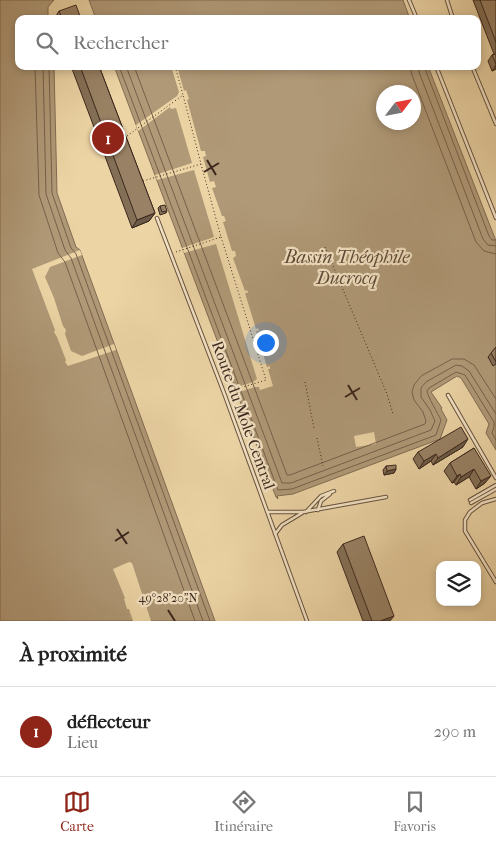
<!DOCTYPE html>
<html lang="fr">
<head>
<meta charset="utf-8">
<style>
	body { margin:0; font-family:"IM FELL French Canon",serif; background:#f2f2f2; color:#222 }
	.controls { position:absolute; right:15px; bottom:15px; display:grid; overflow:hidden; border-radius:10px; box-shadow:0 2px 8px #0003 }
	.controls button { width:45px; height:45px; display:grid; place-items:center; padding:0; border:0; border-bottom:1px solid #e0e0e0; background:#fff; color:#222; font:25px sans-serif }
	.compass { position:absolute; left:376px; top:85px; width:45px; height:45px; border-radius:50%; background:#fff; box-shadow:0 2px 8px #0003; rotate:58deg }
	.you { position:absolute; left:265px; top:342px; width:18px; height:18px; margin:-12px; border:4px solid #fff; border-radius:50%; background:#1a73e8; box-shadow:0 0 0 8px #1a73e833 }
	.badge { display:grid; place-items:center; width:32px; height:32px; border-radius:50%; background:#8f2418; color:#fff; font-size:16px; font-weight:700 }
	.pin { position:absolute; translate:-50% -50%; border:2px solid #fff; box-shadow:0 1px 5px #0006 }
	.list { margin:0; padding:0; list-style:none }
	h2 { display:flex; justify-content:space-between; align-items:center; height:65px; margin:0; padding:0 20px; font-size:21px }
	h2 small { font-size:16px; font-weight:400; color:#767676 }
	.list li { display:grid; grid-template-columns:32px 1fr auto; gap:15px; align-items:center; box-sizing:border-box; height:90px; padding:0 20px; border-top:1px solid #e0e0e0 }
	.list b { display:block; font-size:19px; white-space:nowrap }
	.list p { margin:0; font-size:16px; white-space:nowrap; color:#767676 }
	.list em { font-size:16px; font-style:normal; color:#767676 }
	.icon { flex:none; width:28px; height:28px; fill:none; stroke:currentColor; stroke-width:2; stroke-linecap:round; stroke-linejoin:round }
	.map { position:relative; flex:none; width:496px; height:621px; overflow:hidden }
	.search { position:absolute; background:#fff; box-shadow:0 2px 8px #0003; left:15px; right:15px; top:15px; height:55px; display:flex; align-items:center; gap:12px; box-sizing:border-box; padding:0 18px; border-radius:10px; color:#767676; font-size:19px }
	.sheet { height:155px; background:#fff }
	nav { display:flex; justify-content:space-around; align-items:center; box-sizing:border-box; height:70px; border-top:1px solid #e0e0e0; background:#fff; font-size:14px; color:#767676 }
	nav a { display:grid; justify-items:center; gap:2px }
	nav .on { color:#8f2418 }
	.map>svg:first-child { display:block }
	.water { fill:#b09977; stroke:#826b53; fill-rule:evenodd }
	.pier { fill:#ecd4a5 }
	.lines { fill:none; stroke-linecap:round; stroke-linejoin:round }
	.shore { stroke:#76604a; stroke-width:1 }
	.lane-casing { stroke:#685240; stroke-width:4.5 }
	.path { stroke:#3c271e; stroke-width:1; stroke-dasharray:1 2.5; stroke-linecap:butt }
	.lane { stroke:#f3e3c4; stroke-width:2.5 }
	.wall { fill:#836f56; stroke:#3c271e }
	.shaded-wall { fill:#6a5a46; stroke:#3c271e }
	.building { fill:#988164; stroke:#3c271e }
	.ticks { fill:none; stroke:#3c271e; stroke-width:2 }
	.labels { text-anchor:middle; stroke-width:4.5; stroke-linejoin:round; paint-order:stroke }
	.street-label { font-size:16px; fill:#3c271e; stroke:#f3e3c4 }
	.water-label { font-size:18px; font-style:italic; fill:#5f4939; stroke:#f3e3c4 }
	.ticks-label { font-size:12px; text-anchor:middle; fill:#3c271e; stroke:#f3e3c4; stroke-width:4.5; stroke-linejoin:round; paint-order:stroke }
</style>
</head>
<body>
<div class="map">
<svg width="496" height="621" viewBox="0 0 496 621">
	<rect width="100%" height="100%" fill="#ecd4a5"/>
	<filter id="stains"><feTurbulence type="fractalNoise" baseFrequency=".004" numOctaves="4"/><feColorMatrix values="0 0 0 0 .2 0 0 0 0 .09 0 0 0 0 .02 0 0 0 .5 -.17"/></filter>
	<radialGradient id="worn" r=".72"><stop offset=".6" stop-color="#630" stop-opacity="0"/><stop offset="1" stop-color="#630" stop-opacity=".3"/></radialGradient>
	<!-- water -->
	<path class="water" d="M0,0H54L48,7V19H19V66H54L57,193L76,247L80,250L215,621H0Z
		M89,0H403L410,19H96Z
		M114,66H428L496,241V450L486,433L489,424L461,378L457,376L431,392L442,408L441,409L447,420L440,439L293,494L277,496L278,499L276,497ZM384,92H414V122H384Z"/>
	<!-- pier -->
	<path class="pier" d="M171,66H177L184,91L186,90L189,99L187,100L201,151H205L206,156L203,157L210,182L214,181L216,187L212,188L222,216H224L226,221L223,222L232,251H235L236,256L233,258L245,291L247,290L248,293H245L256,329L258,328L259,331H256L267,367L270,366V369H268L273,386L260,390L259,387H255L236,393L234,388L253,382L257,379L216,244L184,253L182,248L214,237L194,170L157,180L155,175L192,163L176,108L171,109L170,107L138,131L136,125L177,96L179,92Z
		M80,250L82,255L50,267L45,277L54,298L63,326L66,330L65,334L71,351L82,356L114,344L116,350L68,366L65,362L66,360L57,337L54,332L55,330L32,269Z
		M374,432L376,444L356,447L354,436Z
		M129,562L132,563L151,621H153H133L129,609H127L124,599L125,598L113,569Z"/>
	<g class="lines">
		<!-- shore -->
		<path class="shore" d="M35,66L39,195L58,253L65,262L195,621
			M43,66L46,194L65,250L71,258L203,621
			M49,66L52,193L71,248L76,254L210,621
			M119,66L278,490L292,489L436,435L441,420C438,414 427,395 427,391L429,388L456,372L465,375L494,422V427L492,433L496,440
			M126,66L282,483H291L431,430L435,421L430,410L421,397V388L426,382L456,365L462,366L469,371L496,414
			M134,66L287,475H290L425,424L426,421L423,412L414,400L412,392L414,385L421,376L452,359H464L474,365L496,399
			M410,66L412,75L476,242L484,251L496,254
			M418,66L419,72L483,239L488,245L496,246
			M424,66L489,236L492,240H496"/>
		<!-- lane casing -->
		<g class="lane-casing">
			<path id="lane" d="M409,0L417,19
				M447,0L453,19
				M436,66L496,218
				M472,66L496,124
				M157,218L224,393L307,621
				M448,395L496,478
				M496,499L482,503L470,512L465,520V531L496,582
				M470,500L496,485
				M471,503L496,489
				M318,510L321,501L330,494
				M268,512H303L386,497
				M306,512L321,496L334,491
				M275,534L282,525L302,513"/>
		</g>
		<!-- path -->
		<path class="path" d="M127,136L183,95L175,66
			M143,181L201,164L183,95
			M221,237L266,380L227,392
			M325,247L387,394L393,414
			M176,252L221,237L201,164
			M305,382L314,428
			M317,438L323,466"/>
		<!-- lane -->
		<use href="#lane" class="lane"/>
	</g>
	<!-- wall -->
	<path class="wall" d="M473,0H496V69L492,71L488,61L492,55L494,54Z
		M59,11L81,19H54Z
		M71,66H99L155,213L149,221L132,228Z
		M160,206L167,211L166,213L160,215L158,208Z
		M496,347V364L493,366L488,357Z
		M463,447L433,465L431,461L419,469L413,459L418,452Z
		M474,448L485,483L476,489L469,477L456,485L454,482L452,483L444,471L450,463Z
		M386,466L396,469L394,473L384,475L383,470Z
		M343,544L390,621H363L337,552Z"/>
	<!-- shaded-wall -->
	<path class="shaded-wall" d="M496,65V69L492,71Z
		M155,213L149,221L132,228L137,220Z
		M468,439L463,447L433,465L438,458Z
		M436,454L431,461L419,469L424,461Z
		M396,469L394,473L384,475L387,471Z
		M474,469L469,477L456,485L461,477Z
		M460,474L454,482L452,483L457,476Z
		M491,476L485,483L476,489L481,481Z
		M394,616L390,621H380Z"/>
	<!-- building -->
	<path class="building" d="M480,0H496V42Z
		M76,5L81,19H62L59,11Z
		M496,54V64L492,55Z
		M80,66H99L155,213L137,220Z
		M165,205L167,211L162,212L160,206Z
		M496,347V362L491,353Z
		M461,427L468,439L438,458L436,454L424,461L418,452Z
		M474,448L491,476L481,481L474,469L461,477L460,474L457,476L450,463Z
		M396,465V469L387,471L386,466Z
		M364,536L394,616L380,621H372L343,544Z"/>
	<!-- ticks -->
	<path class="ticks" d="M207,160L216,175M204,172L219,163M348,385L357,400M345,397L360,388M117,529L127,544M115,541L129,532M168,610L175,621"/>
	<g class="labels">
		<!-- street labels -->
		<g class="street-label">
			<text transform="translate(244 415) rotate(70)" y="6">Route du Mole Central</text>
		</g>
		<!-- water labels -->
		<g class="water-label">
			<text x="347" y="263">Bassin Théophile<tspan x="347" dy="21">Ducrocq</tspan></text>
		</g>
	</g>
	<g class="ticks-label">
		<text x="168" y="602">49°28'20"N</text>
	</g>
	<rect width="100%" height="100%" filter="url(#stains)"/>
	<rect width="100%" height="100%" fill="url(#worn)"/>
</svg>
<div class="controls">
<button><svg class="icon" aria-label="layers" viewBox="0 0 24 24"><path d="M12 4l9 5-9 5-9-5zM3 14l9 5 9-5"/></svg></button>
</div>
<svg class="compass" viewBox="-18 -18 36 36"><path d="M0-13l5 13h-10z" fill="#e53935"/><path d="M0 13l5-13h-10z" fill="#767676"/></svg>
<div class="you"></div>
<div class="pin badge" style="left:108px;top:138px">1</div>
<div class="search"><svg class="icon" aria-label="search" viewBox="0 0 24 24"><circle cx="10" cy="10" r="6"/><path d="M15 15l6 6"/></svg>Rechercher</div>
</div>
<section class="sheet">
<h2>À proximité<small></small></h2>
<ul class="list">
<li><span class="badge">1</span><div><b>déflecteur</b><p>Lieu</p></div><em>290 m</em></li>
</ul>
</section>
<nav>
<a class="on"><svg class="icon" aria-label="map" viewBox="0 0 24 24"><path d="M3 6l6-2 6 2 6-2v14l-6 2-6-2-6 2zM9 4v14M15 6v14"/></svg>Carte</a>
<a><svg class="icon" aria-label="directions" viewBox="0 0 24 24"><path d="M12 3l9 9-9 9-9-9zM9 14v-3h6M13 9l2 2-2 2"/></svg>Itinéraire</a>
<a><svg class="icon" aria-label="saved" viewBox="0 0 24 24"><path d="M7 4h10v16l-5-4-5 4z"/></svg>Favoris</a>
</nav>
</body>
</html>
